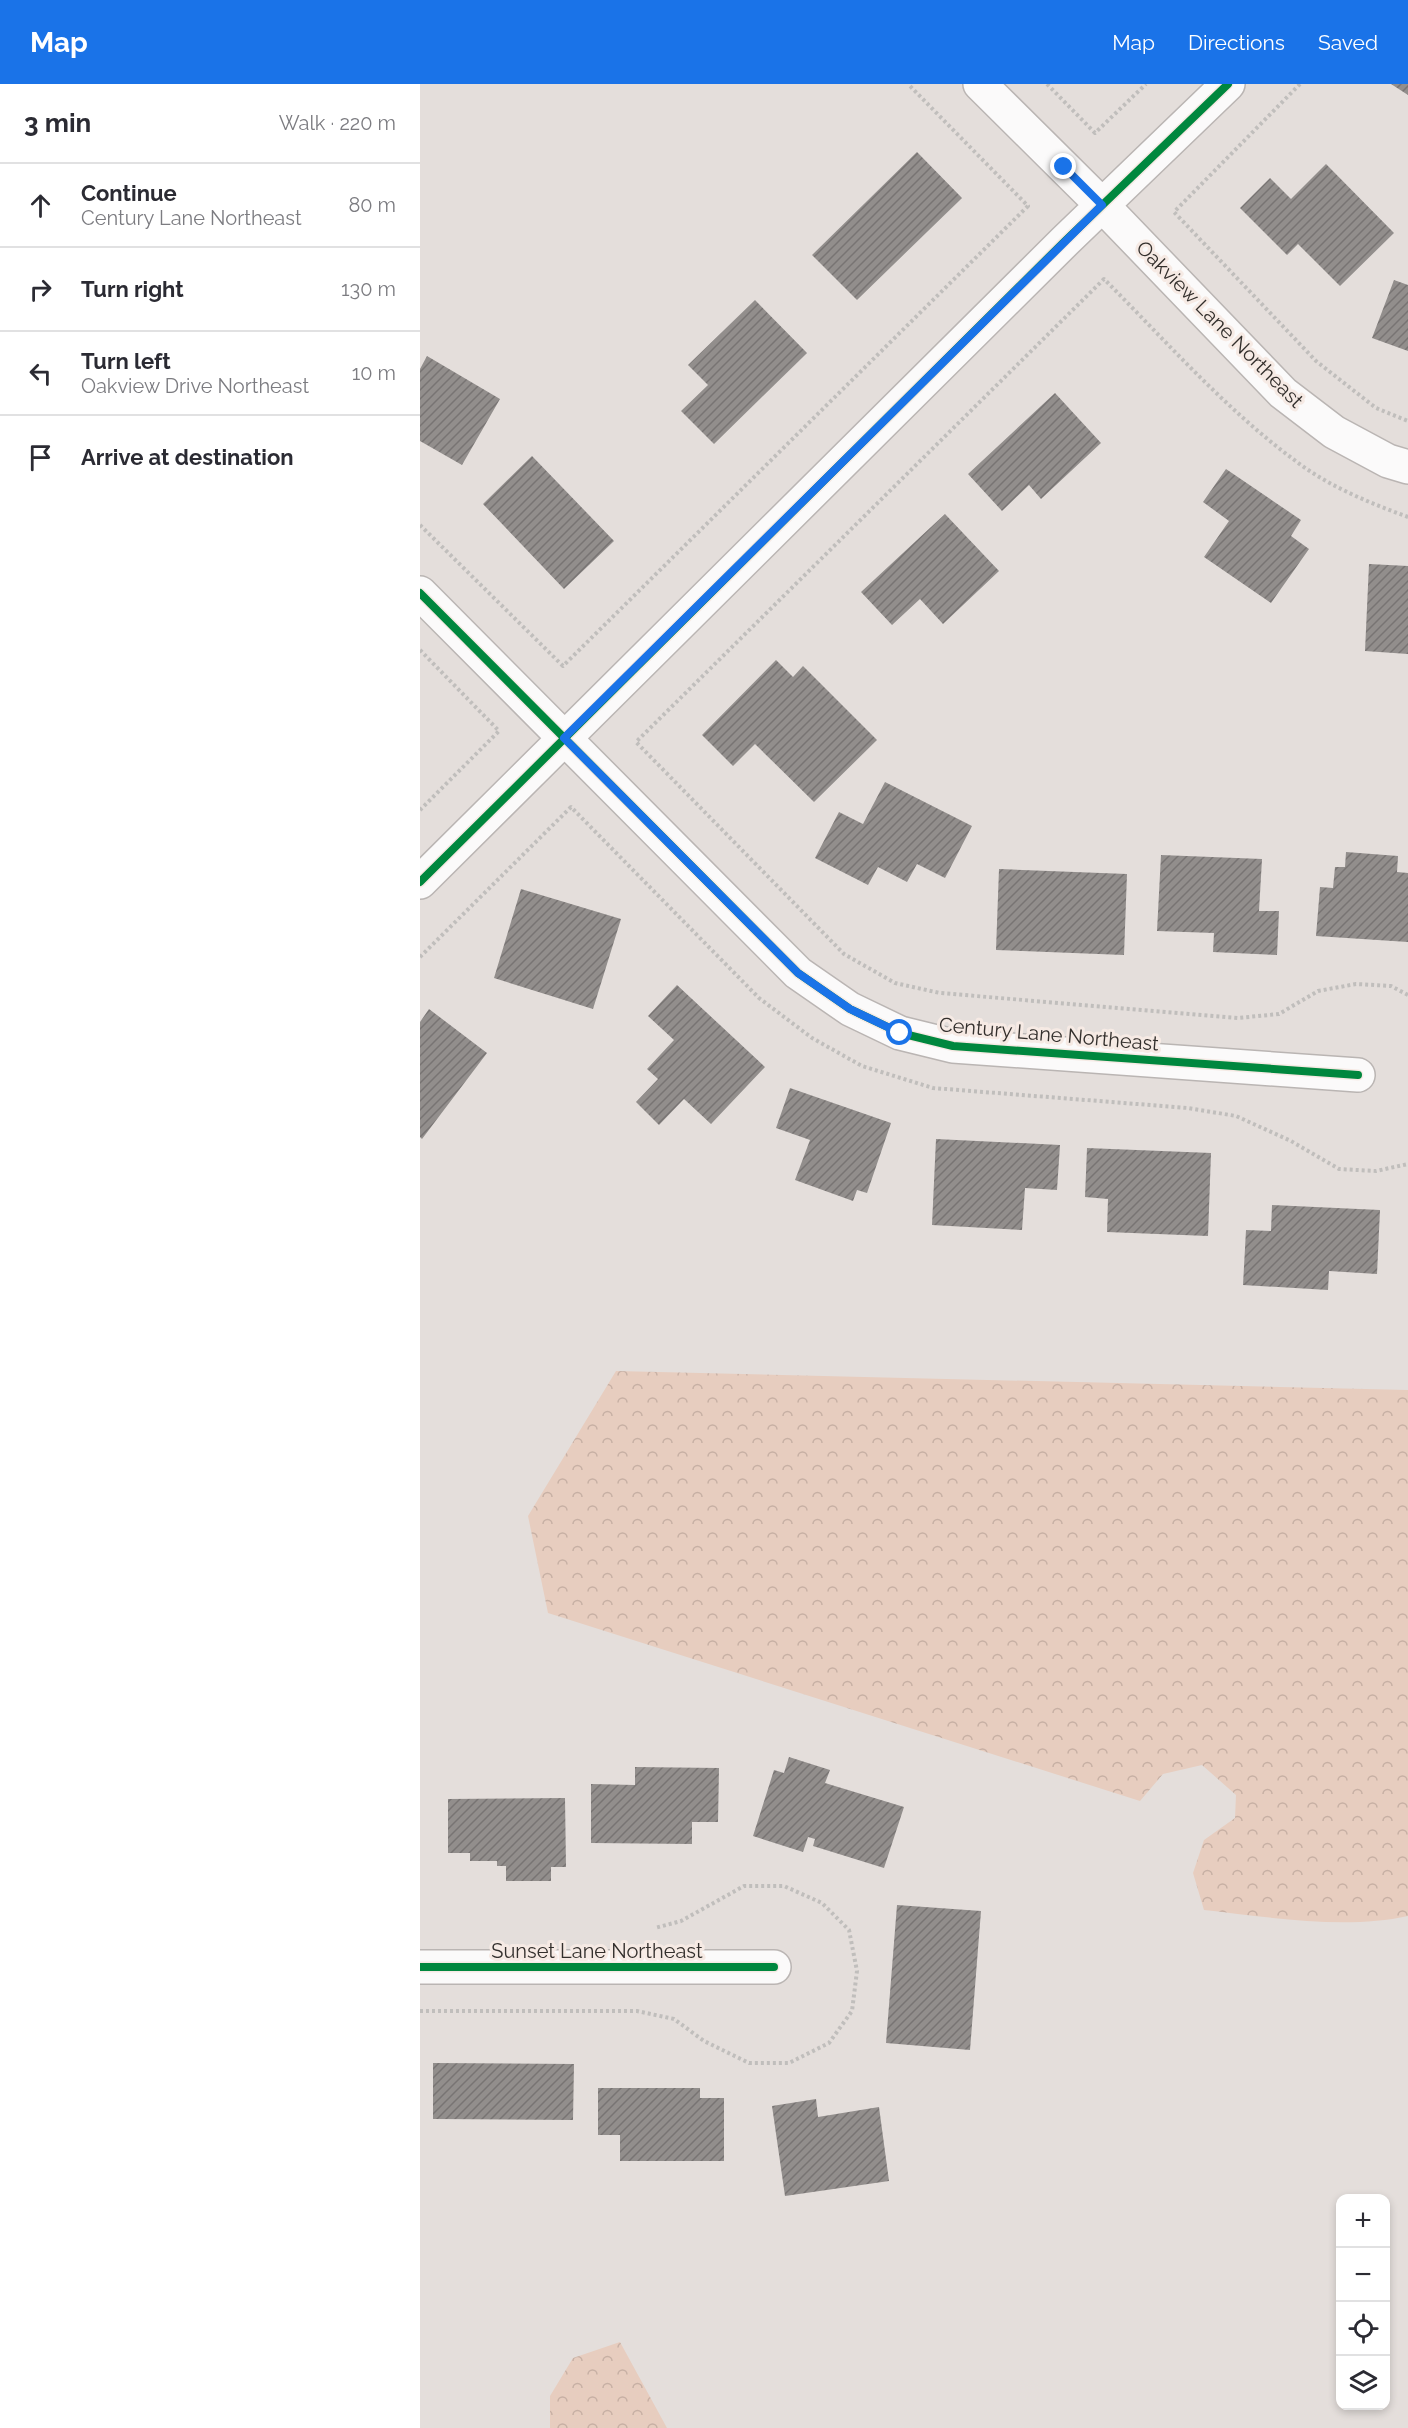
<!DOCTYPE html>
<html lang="en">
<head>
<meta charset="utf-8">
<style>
	body { margin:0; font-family:Raleway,sans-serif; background:#f7f7f7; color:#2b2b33 }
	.controls { position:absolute; right:18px; bottom:18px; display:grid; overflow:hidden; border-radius:12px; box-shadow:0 3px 9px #0003 }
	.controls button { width:54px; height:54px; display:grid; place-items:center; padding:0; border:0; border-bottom:2px solid #e1e1e2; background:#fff; color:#2b2b33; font:30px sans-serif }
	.stop { position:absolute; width:18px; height:18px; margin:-14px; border:4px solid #1a73e8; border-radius:50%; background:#fff }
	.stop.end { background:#1a73e8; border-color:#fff; box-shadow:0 2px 6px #0008 }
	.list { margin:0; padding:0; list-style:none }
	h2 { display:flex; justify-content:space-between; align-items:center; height:78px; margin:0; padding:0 24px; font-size:26px }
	h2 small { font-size:20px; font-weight:400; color:#7c7c81 }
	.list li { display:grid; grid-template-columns:39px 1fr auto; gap:18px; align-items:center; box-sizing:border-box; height:84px; padding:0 24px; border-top:2px solid #e1e1e2 }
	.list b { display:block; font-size:22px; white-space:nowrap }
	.list p { margin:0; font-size:20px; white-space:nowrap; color:#7c7c81 }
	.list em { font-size:20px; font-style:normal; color:#7c7c81 }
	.icon { flex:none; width:33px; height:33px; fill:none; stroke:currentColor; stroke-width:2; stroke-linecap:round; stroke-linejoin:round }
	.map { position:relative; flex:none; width:988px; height:2344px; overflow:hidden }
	header { display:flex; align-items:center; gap:36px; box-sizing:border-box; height:84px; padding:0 30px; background:#1a73e8; color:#fff }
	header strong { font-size:28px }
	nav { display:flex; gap:33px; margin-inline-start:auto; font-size:21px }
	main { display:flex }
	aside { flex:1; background:#fff }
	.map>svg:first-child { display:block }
	.forest { fill:url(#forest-crowns) }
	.building { fill:url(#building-hatch) }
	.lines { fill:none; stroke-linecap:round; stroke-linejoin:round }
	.minor-casing { stroke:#bab5b3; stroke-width:36 }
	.path { stroke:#c0bebc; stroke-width:4; stroke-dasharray:3 3; stroke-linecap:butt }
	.minor { stroke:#fbfafa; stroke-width:33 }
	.cycleway-casing { stroke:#f6eae4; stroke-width:11 }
	.cycleway { stroke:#00873e; stroke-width:8 }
	.route { stroke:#1a73e8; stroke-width:8 }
	.labels { text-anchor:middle; stroke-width:6; stroke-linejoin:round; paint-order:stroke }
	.street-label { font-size:20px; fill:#332f2c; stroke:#f6eae4 }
</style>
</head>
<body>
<header>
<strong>Map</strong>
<nav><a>Map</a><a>Directions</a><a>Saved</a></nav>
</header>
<main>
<aside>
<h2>3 min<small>Walk · 220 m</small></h2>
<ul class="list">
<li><svg class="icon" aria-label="ahead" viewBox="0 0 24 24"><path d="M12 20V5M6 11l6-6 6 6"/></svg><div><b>Continue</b><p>Century Lane Northeast</p></div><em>80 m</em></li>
<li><svg class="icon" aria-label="right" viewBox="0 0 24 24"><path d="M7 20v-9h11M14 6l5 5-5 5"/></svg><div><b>Turn right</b></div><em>130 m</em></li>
<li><svg class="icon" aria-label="left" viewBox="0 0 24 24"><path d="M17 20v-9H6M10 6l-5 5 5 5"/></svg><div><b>Turn left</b><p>Oakview Drive Northeast</p></div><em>10 m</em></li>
<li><svg class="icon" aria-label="arrive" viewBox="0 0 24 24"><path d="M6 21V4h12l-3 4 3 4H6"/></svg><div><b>Arrive at destination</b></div></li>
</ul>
</aside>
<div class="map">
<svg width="988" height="2344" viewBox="0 0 988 2344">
	<defs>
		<pattern id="forest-crowns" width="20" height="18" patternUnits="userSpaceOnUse" patternTransform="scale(1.5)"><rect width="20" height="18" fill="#e7cdbf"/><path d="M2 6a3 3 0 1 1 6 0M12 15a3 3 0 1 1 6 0" fill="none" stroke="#c7b0a4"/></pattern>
		<pattern id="building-hatch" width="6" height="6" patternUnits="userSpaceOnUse" patternTransform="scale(1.5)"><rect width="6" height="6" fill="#928e8c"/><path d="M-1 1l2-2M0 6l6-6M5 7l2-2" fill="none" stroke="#787473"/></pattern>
	</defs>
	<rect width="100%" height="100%" fill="#e4dedb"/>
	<!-- forest -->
	<path class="forest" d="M196,1287L988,1306V1832C925,1846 848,1833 784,1826L773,1789L784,1756L815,1734L816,1711L782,1681L743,1690L720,1717L128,1529L108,1432Z
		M200,2258L247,2344H130V2312L153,2274Z"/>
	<!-- building -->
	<path class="building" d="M971,0H988V11Z
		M497,68L542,114L437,216L392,171Z
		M906,80L974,149L920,202L878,160L867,171L820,124L850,94L871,115Z
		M974,196L988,201V267L952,254Z
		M335,216L387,269L294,360L261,327L288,301L268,281Z
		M7,272L80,315L42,381L0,357V285Z
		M635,309L681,359L621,415L609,401L582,427L548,390Z
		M112,372L194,457L144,505L63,420Z
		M806,385L881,436L871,452L889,465L851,519L784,473L809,437L783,418Z
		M525,430L579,487L523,540L500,515L472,541L441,508Z
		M949,480L988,482V570L945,567Z
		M356,576L373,593L383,582L457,656L394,718L335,660L313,682L282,651Z
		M465,698L552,742L525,794L497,780L487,798L458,783L448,801L395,774L419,728L443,740Z
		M926,768L978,772L977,788L988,789V858L896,852L900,803L913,804L915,783H925Z
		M741,771L842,775L839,827H859L857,871L793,868L794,849L737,847Z
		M579,785L707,790L704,871L576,866Z
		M101,805L201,835L173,925L74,894Z
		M257,901L345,983L291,1040L264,1015L239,1041L216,1018L238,995L227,985L254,956L228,932Z
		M9,925L67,969L2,1055L0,1053V938Z
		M370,1004L471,1039L447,1109L437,1106L433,1117L375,1096L390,1056L356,1044Z
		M516,1055L640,1061L637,1106L605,1104L602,1146L512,1141Z
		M667,1064L791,1069L788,1152L687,1148L688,1115L665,1113Z
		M852,1121L960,1126L957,1190L909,1187L908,1206L823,1201L826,1146L851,1147Z
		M369,1673L410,1686L405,1699L484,1723L464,1784L393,1762L395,1755L388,1753L383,1768L333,1752L354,1686L364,1689Z
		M215,1683L299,1684L298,1738H272V1760L171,1759V1700L215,1701Z
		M145,1714L146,1783H131V1797H86V1782H77V1777H50V1769H28V1715Z
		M477,1821L561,1827L550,1966L466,1959Z
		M13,1979L154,1980L153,2036L13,2035Z
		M178,2004H280V2014H304V2077H200V2051H178Z
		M396,2015L398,2033L459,2023L469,2097L365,2112L352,2022Z"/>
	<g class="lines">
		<!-- minor casing -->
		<g class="minor-casing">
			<path id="minor" d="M560,0L682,121L863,309L914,348L968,377L988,383
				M0,509L378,889L430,925L480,949L533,962L938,991
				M0,798L645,157L808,0
				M0,1883H354"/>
		</g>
		<!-- path -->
		<path class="path" d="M627,0L675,49L726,0
			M880,0L754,128L896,277L956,324L988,337
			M988,433C950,419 910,403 877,378C806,326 746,257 684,195L216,658L424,870L475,899L520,909L818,934L859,930L898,907L936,900L971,902L988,911
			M0,441L143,582L608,122L488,0
			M0,566L79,647L0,726
			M0,873L151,723L339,914L392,954L442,982L513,1004L768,1024L816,1032L871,1057L919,1085L956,1087L988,1080
			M0,1927H217L254,1935L284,1957L329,1979H369L409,1959L432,1927L437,1887L429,1846L402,1819L364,1802H324L261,1837L235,1844"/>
		<!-- minor -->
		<use href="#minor" class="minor"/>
		<!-- cycleway casing -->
		<g class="cycleway-casing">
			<path id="cycleway" d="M0,509L378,889L430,925L480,949L533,962L938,991
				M0,798L645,157L808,0
				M0,1883H354"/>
		</g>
		<!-- cycleway -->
		<use href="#cycleway" class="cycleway"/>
	</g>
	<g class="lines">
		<!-- route -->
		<path class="route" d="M480,949L430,925L378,889L144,654L682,121L644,83"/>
	</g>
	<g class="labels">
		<!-- street labels -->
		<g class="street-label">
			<text transform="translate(800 240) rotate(45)" y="7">Oakview Lane Northeast</text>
			<text transform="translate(629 950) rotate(5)" y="7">Century Lane Northeast</text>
			<text x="177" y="1874">Sunset Lane Northeast</text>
		</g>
	</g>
</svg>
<div class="controls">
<button>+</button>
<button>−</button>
<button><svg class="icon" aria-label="locate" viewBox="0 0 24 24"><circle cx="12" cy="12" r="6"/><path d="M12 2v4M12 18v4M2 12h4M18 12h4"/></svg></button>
<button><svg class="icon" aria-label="layers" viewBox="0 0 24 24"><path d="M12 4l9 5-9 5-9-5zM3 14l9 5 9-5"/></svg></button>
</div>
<div class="stop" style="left:480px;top:949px"></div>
<div class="stop end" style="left:644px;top:83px"></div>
</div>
</main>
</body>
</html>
